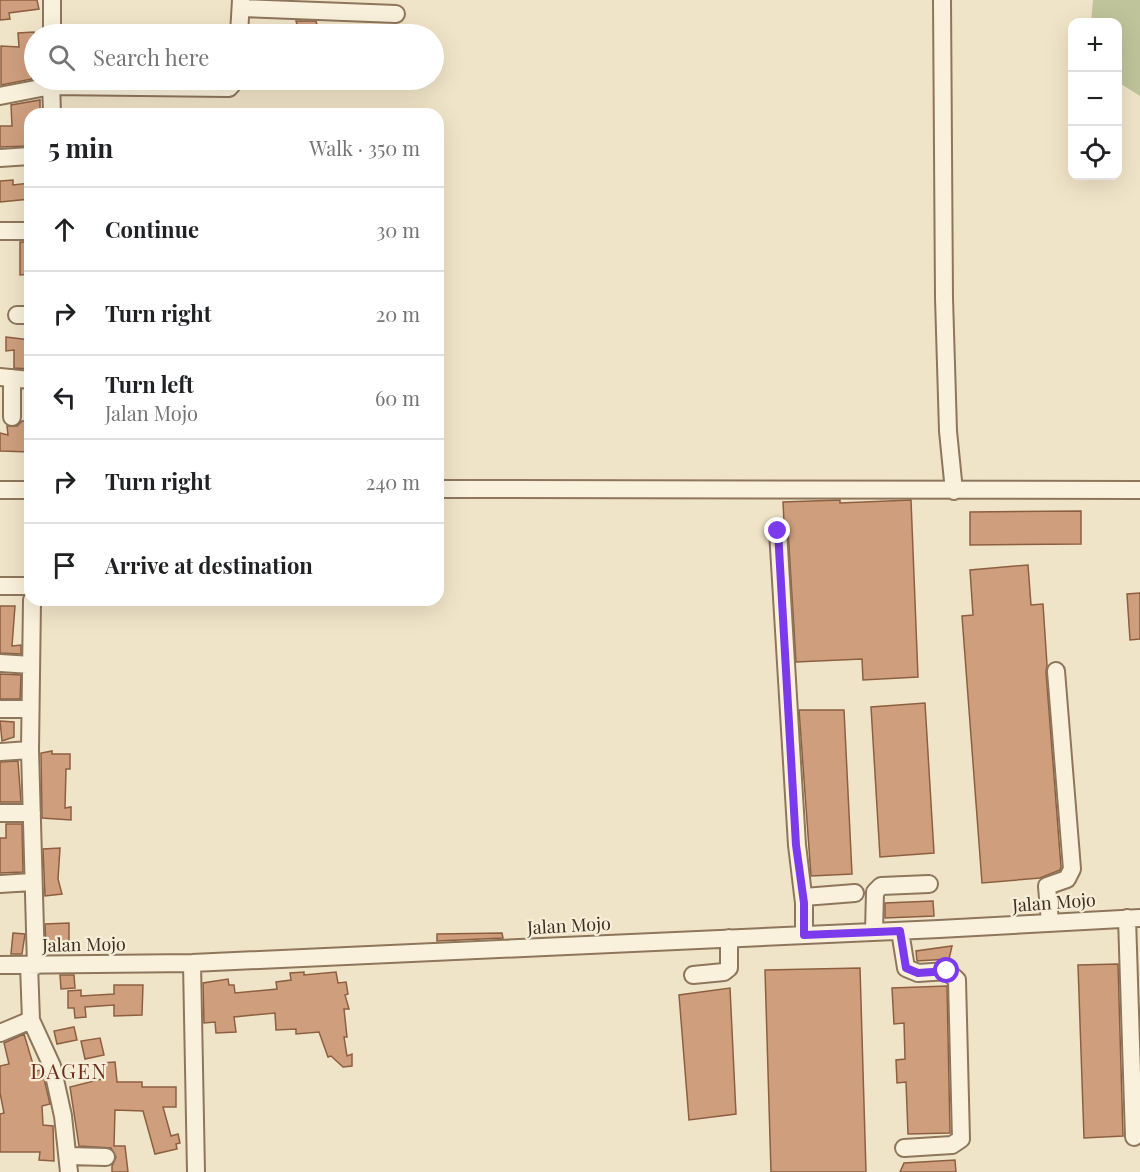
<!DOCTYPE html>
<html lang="en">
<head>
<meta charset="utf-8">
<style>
	body { margin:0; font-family:"Playfair Display",serif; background:#f6f6f6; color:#202124 }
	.controls { position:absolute; right:18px; top:18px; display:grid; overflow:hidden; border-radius:12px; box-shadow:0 6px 24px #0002 }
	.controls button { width:54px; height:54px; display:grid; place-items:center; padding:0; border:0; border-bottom:2px solid #e0e0e0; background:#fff; color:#202124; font:30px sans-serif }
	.stop { position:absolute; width:18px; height:18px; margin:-14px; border:4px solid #7c3aed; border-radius:50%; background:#fff }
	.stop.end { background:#7c3aed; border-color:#fff; box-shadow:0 2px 6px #0008 }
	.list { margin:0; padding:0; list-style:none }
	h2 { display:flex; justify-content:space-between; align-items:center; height:78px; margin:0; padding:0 24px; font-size:26px }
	h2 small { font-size:20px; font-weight:400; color:#757577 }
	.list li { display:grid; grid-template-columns:39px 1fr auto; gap:18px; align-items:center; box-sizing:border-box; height:84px; padding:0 24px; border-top:2px solid #e0e0e0 }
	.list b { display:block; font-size:22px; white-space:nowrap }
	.list p { margin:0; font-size:20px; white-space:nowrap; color:#757577 }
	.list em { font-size:20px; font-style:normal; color:#757577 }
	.icon { flex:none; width:33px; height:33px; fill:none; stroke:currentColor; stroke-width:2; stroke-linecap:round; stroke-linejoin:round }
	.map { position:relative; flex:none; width:1140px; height:1172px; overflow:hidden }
	.search { position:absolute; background:#fff; box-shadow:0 6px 24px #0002; left:24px; top:24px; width:420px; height:66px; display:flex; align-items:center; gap:15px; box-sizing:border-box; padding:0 21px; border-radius:33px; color:#757577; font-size:22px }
	.panel { position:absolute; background:#fff; box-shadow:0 6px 24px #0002; left:24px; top:108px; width:420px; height:498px; border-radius:18px }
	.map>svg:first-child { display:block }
	.cemetery { fill:#bfc49a }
	.building { fill:#cf9f7d; stroke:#8d5f41; stroke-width:1.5 }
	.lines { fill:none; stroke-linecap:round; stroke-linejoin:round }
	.minor-casing { stroke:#8d765c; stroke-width:20 }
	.minor { stroke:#faf1dc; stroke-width:16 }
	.route { stroke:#7c3aed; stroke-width:8 }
	.labels { text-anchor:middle; stroke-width:4.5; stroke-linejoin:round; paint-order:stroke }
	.street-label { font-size:18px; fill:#3d2e20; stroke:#f7eed8 }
	.quarter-label { font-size:21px; letter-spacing:1.5px; fill:#6b2e1e; stroke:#f7eed8 }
</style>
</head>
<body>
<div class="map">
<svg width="1140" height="1172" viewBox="0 0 1140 1172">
	<rect width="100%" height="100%" fill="#f0e4c8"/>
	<!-- cemetery -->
	<path class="cemetery" d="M1093,0H1140V96L1118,82V22H1091Z"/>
	<!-- building -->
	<path class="building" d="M0,0H37L39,9L9,13L10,19L0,20Z
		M296,21H316L319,32L308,34L306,31L299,32Z
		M34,32V73H32V79L1,85V46L19,47L18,33Z
		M40,100V114H30V146L0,147V126H12L11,105Z
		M13,180V185L30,183V199L0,202V181Z
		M20,242H30V274L20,275Z
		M6,337L30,340L29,369L14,368V350L6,351Z
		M22,421H30V452L0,451V433L8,435L7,426H17Z
		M840,500V503L911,500L918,677L863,680L862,659L796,662L788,530L784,522L783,502Z
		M1081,511V544L970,545V512Z
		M1028,565L1031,605L1043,604L1047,665L1046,672L1061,867L1060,870L1040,878L982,883L962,616L973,615L970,570Z
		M1140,593V639L1130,640L1127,594Z
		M0,606H15L12,646L21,645V654L0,653Z
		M0,674L21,675L20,699H0Z
		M925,703L934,853L880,857L871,707Z
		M799,710H844L852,874L811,876Z
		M0,721L14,722V737L2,741Z
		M52,751V754H70V769H66L65,808L71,807V820L42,818L41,753Z
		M18,761L21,802H0V762Z
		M6,824H22L23,872L0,873V838H6Z
		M60,848L58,879L62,894L45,896L43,849Z
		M933,901L934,916L885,918V903Z
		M69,923V948H46L45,924Z
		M13,933L25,934L22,954H11Z
		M502,933L503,938L437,941V934Z
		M952,946L949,959L917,961L916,951Z
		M1118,964L1123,1136L1084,1138L1078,965Z
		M860,968L866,1172H771L765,970Z
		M304,972V975L336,972L338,983L346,982L348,994L345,995L349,1009H344L347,1037H344L347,1056L352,1054V1066L343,1067L331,1056L328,1057L319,1032L296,1034V1029L276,1030L275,1013L234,1017L236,1032L216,1033L215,1022L204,1023L203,983L228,979L229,985H234L235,993L277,989L276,982L291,980L290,973Z
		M60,975H74L75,988L61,989Z
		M114,985H143L142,1015L114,1016V1005L85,1007L86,1017L75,1018L74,1008H68V991L81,990V996L114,994Z
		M947,986L950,1133L908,1134L906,1082L897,1083L896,1060L905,1059L904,1023L894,1024L892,988Z
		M730,988L736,1114L689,1120L679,995Z
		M74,1027L77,1040L57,1044L54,1031Z
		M24,1034L35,1071L42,1070L50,1104L42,1106L43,1125L53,1126L54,1161L39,1160L40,1152H0V1114L4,1113L0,1093V1066L9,1064L4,1043Z
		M100,1038L104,1055L85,1059L81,1041Z
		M115,1062L117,1082H142V1087H176V1107H163L171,1136L178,1134L180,1143L176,1144L177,1149L155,1154L143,1111L115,1110L114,1146H125L128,1172H112V1166L116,1157L111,1148L79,1146L70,1087L102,1079V1063Z
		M955,1160L956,1172H900L904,1163Z"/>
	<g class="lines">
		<!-- minor casing -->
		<g class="minor-casing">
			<path id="minor" d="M942,0L944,298L948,431L954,491
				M241,8L396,14
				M52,34V0
				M239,34L241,0
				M51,80L52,114
				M0,96L51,86L229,88L236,80
				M0,158L30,156
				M0,231H30
				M17,315H30
				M0,377L30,380
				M12,378V417
				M438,489L1140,490
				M0,490H30
				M778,531L797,845L804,903V935
				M0,586H30
				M32,600L30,750L36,966
				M0,663L31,665
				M0,709H30
				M0,752L30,750
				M0,813H32
				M0,884L32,882
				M804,897L855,893
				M1127,918L1134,1137
				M1050,923L1047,886L1067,879L1072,869L1056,671
				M900,931L906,968L918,973L947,971L957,980L961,1139L952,1145L904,1148
				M874,932L875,892L881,886L929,884
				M192,963L196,1172
				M0,965L192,963L939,929L1140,918
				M29,965L31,1020L52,1066L63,1116L69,1172
				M693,975L724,972L729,968V938
				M0,1033L31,1020
				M69,1156L106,1157"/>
		</g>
		<!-- minor -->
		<use href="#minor" class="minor"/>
	</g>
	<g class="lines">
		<!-- route -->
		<path class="route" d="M778,531L796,845L804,903V935L900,931L906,968L918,973L947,971"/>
	</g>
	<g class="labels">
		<!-- street labels -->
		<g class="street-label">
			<text transform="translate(1054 903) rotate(-4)" y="6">Jalan Mojo</text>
			<text transform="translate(569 926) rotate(-3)" y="6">Jalan Mojo</text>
			<text transform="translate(84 945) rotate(-1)" y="6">Jalan Mojo</text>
		</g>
		<!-- quarter labels -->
		<g class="quarter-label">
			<text x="69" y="1079">DAGEN</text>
		</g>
	</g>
</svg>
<div class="controls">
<button>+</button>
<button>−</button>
<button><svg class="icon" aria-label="locate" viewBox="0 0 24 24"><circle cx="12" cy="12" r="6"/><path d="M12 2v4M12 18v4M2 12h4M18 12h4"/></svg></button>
</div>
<div class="stop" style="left:947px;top:971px"></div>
<div class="stop end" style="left:778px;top:531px"></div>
<div class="search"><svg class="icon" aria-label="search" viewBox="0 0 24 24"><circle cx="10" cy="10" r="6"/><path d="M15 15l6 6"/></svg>Search here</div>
<section class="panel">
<h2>5 min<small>Walk · 350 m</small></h2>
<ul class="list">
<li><svg class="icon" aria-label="ahead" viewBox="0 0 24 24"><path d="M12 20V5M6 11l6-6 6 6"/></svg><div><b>Continue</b></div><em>30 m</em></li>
<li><svg class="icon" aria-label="right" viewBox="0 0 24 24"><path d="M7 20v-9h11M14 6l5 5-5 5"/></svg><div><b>Turn right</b></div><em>20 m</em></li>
<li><svg class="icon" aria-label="left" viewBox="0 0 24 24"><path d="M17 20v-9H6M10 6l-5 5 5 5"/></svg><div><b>Turn left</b><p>Jalan Mojo</p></div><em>60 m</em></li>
<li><svg class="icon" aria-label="right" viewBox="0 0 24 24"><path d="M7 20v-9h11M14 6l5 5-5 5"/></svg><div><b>Turn right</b></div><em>240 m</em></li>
<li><svg class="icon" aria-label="arrive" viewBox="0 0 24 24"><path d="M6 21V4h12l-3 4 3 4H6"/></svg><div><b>Arrive at destination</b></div></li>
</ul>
</section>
</div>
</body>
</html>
